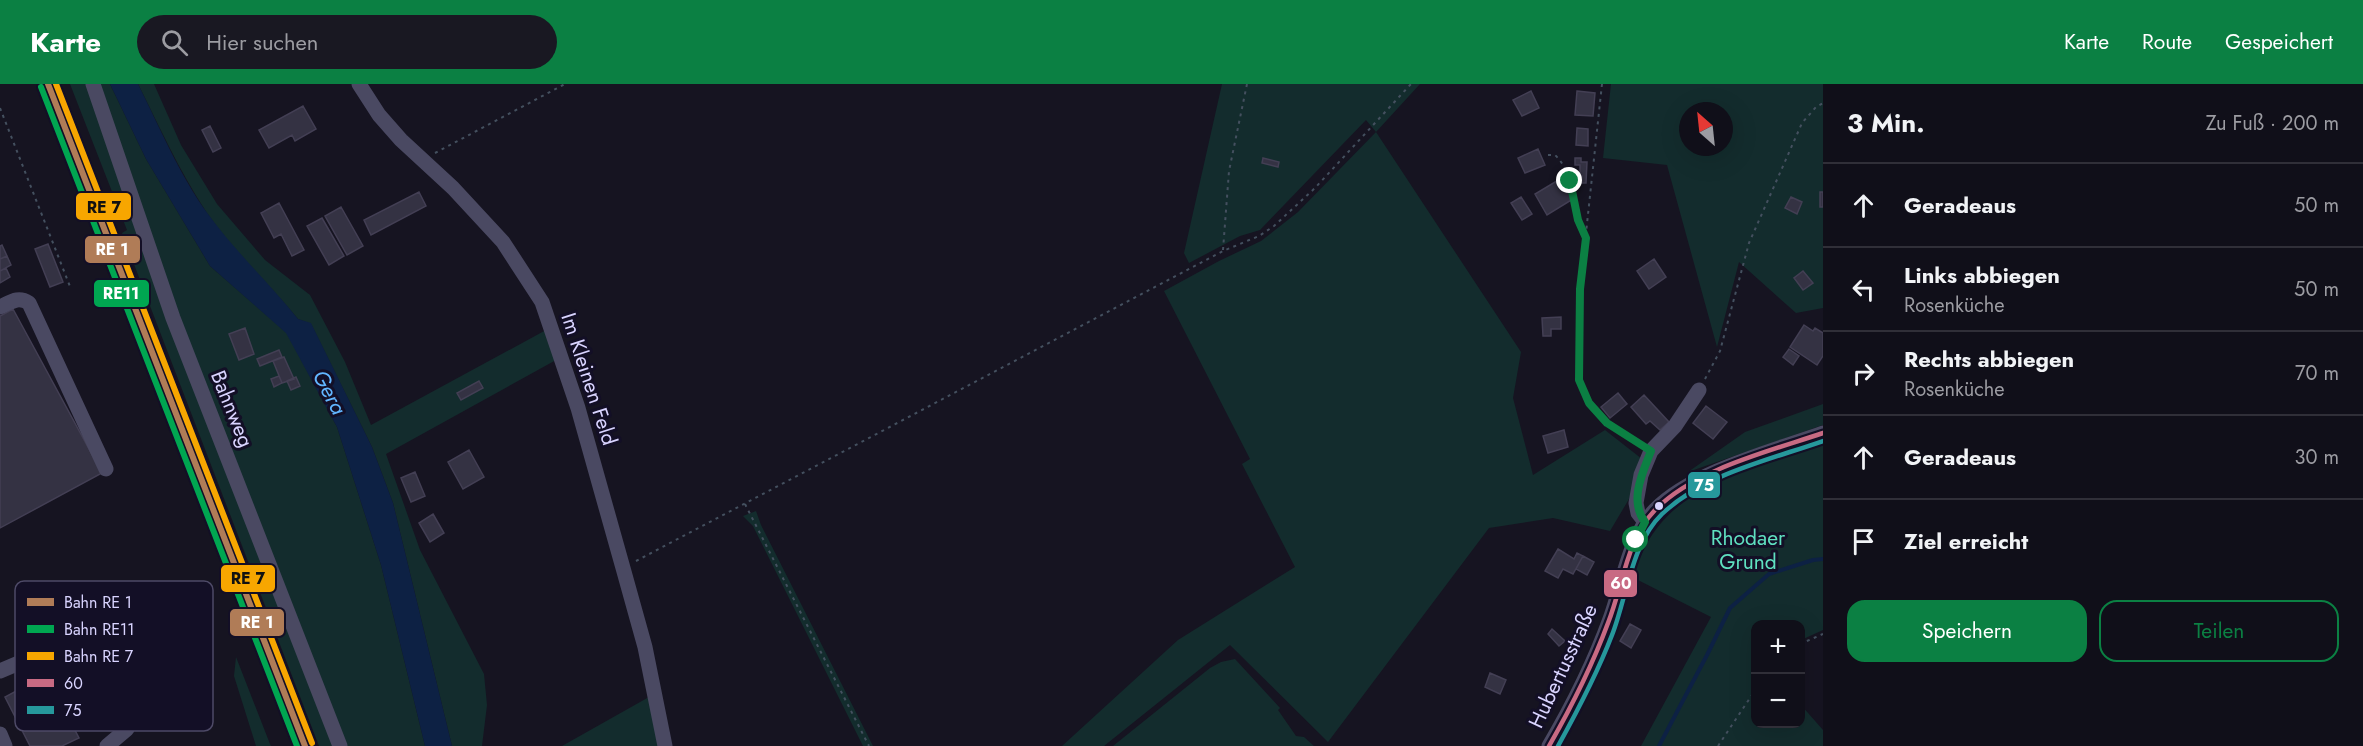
<!DOCTYPE html>
<html lang="de">
<head>
<meta charset="utf-8">
<style>
	body { margin:0; font-family:Jost,sans-serif; background:#191822; color:#f1f3f6 }
	.controls { position:absolute; right:18px; bottom:18px; display:grid; overflow:hidden; border-radius:12px; box-shadow:0 6px 24px #0002 }
	.controls button { width:54px; height:54px; display:grid; place-items:center; padding:0; border:0; border-bottom:2px solid #302f38; background:#100f19; color:#f1f3f6; font:30px sans-serif }
	.compass { position:absolute; left:1679px; top:18px; width:54px; height:54px; border-radius:50%; background:#100f19; box-shadow:0 6px 24px #0002; rotate:333deg }
	.stop { position:absolute; width:18px; height:18px; margin:-14px; border:4px solid #0b8043; border-radius:50%; background:#fff }
	.stop.end { background:#0b8043; border-color:#fff; box-shadow:0 2px 6px #0008 }
	.list { margin:0; padding:0; list-style:none }
	h2 { display:flex; justify-content:space-between; align-items:center; height:78px; margin:0; padding:0 24px; font-size:26px }
	h2 small { font-size:20px; font-weight:400; color:#9c9ca2 }
	.list li { display:grid; grid-template-columns:39px 1fr auto; gap:18px; align-items:center; box-sizing:border-box; height:84px; padding:0 24px; border-top:2px solid #302f38 }
	.list b { display:block; font-size:22px; white-space:nowrap }
	.list p { margin:0; font-size:20px; white-space:nowrap; color:#9c9ca2 }
	.list em { font-size:20px; font-style:normal; color:#9c9ca2 }
	.actions { display:flex; gap:12px; padding:18px 24px }
	.actions a { flex:1; padding:14px 0; border:2px solid #0b8043; border-radius:18px; text-align:center; font-size:21px; color:#0b8043 }
	.actions .main { background:#0b8043; color:#fff }
	.icon { flex:none; width:33px; height:33px; fill:none; stroke:currentColor; stroke-width:2; stroke-linecap:round; stroke-linejoin:round }
	.map { position:relative; flex:none; width:1823px; height:662px; overflow:hidden }
	header { display:flex; align-items:center; gap:36px; box-sizing:border-box; height:84px; padding:0 30px; background:#0b8043; color:#fff }
	header strong { font-size:28px }
	nav { display:flex; gap:33px; margin-inline-start:auto; font-size:21px }
	.search { width:420px; height:54px; background:#191822; display:flex; align-items:center; gap:15px; box-sizing:border-box; padding:0 21px; border-radius:33px; color:#9c9ca2; font-size:22px }
	main { display:flex }
	aside { flex:1; background:#100f19 }
	.map>svg:first-child { display:block }
	.green { fill:#132c2d; fill-rule:evenodd }
	.water { fill:#0d2144 }
	.lines { fill:none; stroke-linecap:round; stroke-linejoin:round }
	.stream { stroke:#0d2144; stroke-width:4 }
	.building { fill:#343243; stroke:#433f54; stroke-width:1.5 }
	.path { stroke:#44505f; stroke-width:2; stroke-dasharray:3 4.5; stroke-linecap:butt }
	.minor { stroke:#4a4962; stroke-width:15 }
	.bus-1-casing { stroke:#130f26; stroke-width:9 }
	.bus-2-casing { stroke:#130f26; stroke-width:9 }
	.bus-1 { stroke:#c86a83; stroke-width:4.5 }
	.bus-2 { stroke:#26989c; stroke-width:4.5 }
	.rail-1-casing { stroke:#130f26; stroke-width:10 }
	.rail-2-casing { stroke:#130f26; stroke-width:10 }
	.rail-3-casing { stroke:#130f26; stroke-width:10 }
	.rail-1 { stroke:#b07c57; stroke-width:6 }
	.rail-2 { stroke:#00a651; stroke-width:6 }
	.rail-3 { stroke:#f7a600; stroke-width:6 }
	.route { stroke:#0b8043; stroke-width:8 }
	.bus-dot { fill:#d9d4ff; stroke:#130f26; stroke-width:2 }
	.labels { text-anchor:middle; stroke-width:6; stroke-linejoin:round; paint-order:stroke }
	.street-label { font-size:21px; fill:#d9d4ff; stroke:#130f26 }
	.park-label { font-size:21px; fill:#5fe0c0; stroke:#130f26 }
	.water-label { font-size:22px; font-style:italic; fill:#62b6ff; stroke:#130f26 }
	.key { fill:#130f26; stroke:#4e4a67; stroke-width:1.5 }
	.key-label { font-size:16px; fill:#d9d4ff }
	.line-badge { stroke:#130f26; stroke-width:2 }
	.badge-label { font-size:16px; text-anchor:middle; font-weight:bold; fill:#fff }
	.pale-badge-label { font-size:16px; text-anchor:middle; font-weight:bold; fill:#111 }
</style>
</head>
<body>
<header>
<strong>Karte</strong>
<div class="search"><svg class="icon" aria-label="search" viewBox="0 0 24 24"><circle cx="10" cy="10" r="6"/><path d="M15 15l6 6"/></svg>Hier suchen</div>
<nav><a>Karte</a><a>Route</a><a>Gespeichert</a></nav>
</header>
<main>
<div class="map">
<svg width="1823" height="662" viewBox="0 0 1823 662">
	<rect width="100%" height="100%" fill="#161421"/>
	<!-- green -->
	<path class="green" d="M70,0H110L146,75L210,182L287,249L337,343L381,481L425,662H319L122,149L127,146Z
		M138,0H154L181,61L217,120L265,176L310,211L345,278L371,341L546,246L556,276L386,370L420,466L484,590L487,621L482,662H452L393,419L372,363L311,240L298,235C268,198 231,166 205,126C179,86 159,42 138,0Z
		M1222,0H1420L1376,48L1521,268L1513,314L1533,391L1605,346L1642,375L1629,415L1610,447L1553,434L1489,444L1328,658L1230,561L1104,662H1062L1178,556L1295,483L1242,380L1250,375L1164,207L1219,177L1261,157L1298,128L1376,48L1366,36L1260,146L1240,152L1189,179L1184,169Z
		M1611,0H1823V224L1796,229L1739,178L1717,263L1667,81L1603,74ZM1688,27H1724V63H1688Z
		M1823,320V341L1688,388L1745,348Z
		M1823,358V546L1801,556L1800,540H1756V640H1800L1801,621L1823,646V662H1641L1711,533L1632,493C1637,482 1641,470 1647,459C1683,397 1760,379 1823,358Z
		M756,427L761,441L873,662H863L753,442L743,432Z
		M236,573L270,660L271,662H256L234,592Z
		M1235,575L1280,624L1278,626L1296,652L1304,653L1314,662H1113L1210,584L1221,578Z
		M649,613L658,662H562Z"/>
	<!-- water -->
	<path class="water" d="M110,0H138C159,42 180,92 208,130C235,167 269,199 298,235L311,239L372,363L393,419L452,662H425L381,481L337,343L286,249L210,182L146,75Z"/>
	<g class="lines">
		<!-- stream -->
		<path class="stream" d="M1659,662L1707,571L1730,524L1769,490L1813,476L1823,475"/>
	</g>
	<!-- building -->
	<path class="building" d="M1531,7L1539,24L1522,32L1513,16Z
		M1577,7L1595,9L1593,32L1575,31Z
		M303,22L316,45L295,57L292,51L269,64L259,46Z
		M210,42L221,64L213,68L202,46Z
		M1577,44L1588,45V62L1576,61Z
		M1538,65L1545,81L1525,89L1518,74Z
		M1263,74L1279,78L1278,83L1262,79Z
		M1575,74H1581V78H1587L1586,99H1582V92H1580V81H1575Z
		M1560,95L1573,115L1547,131L1535,110Z
		M419,108L426,122L371,151L364,136Z
		M1820,108H1823V123H1820Z
		M1521,113L1532,130L1522,136L1511,119Z
		M1791,113L1802,118L1797,130L1785,124Z
		M279,119L304,166L292,172L281,150L274,154L261,129Z
		M341,123L363,162L347,171L325,132Z
		M322,134L344,172L329,181L307,142Z
		M48,160L63,198L50,203L35,165Z
		M2,161L7,172L0,175V162Z
		M7,172L11,181L0,187V175Z
		M1654,175L1666,193L1649,205L1637,187Z
		M6,184L10,193L0,199V187Z
		M1803,187L1813,199L1803,206L1794,194Z
		M13,225L102,389L0,444V232Z
		M1561,233V245H1551V252H1543L1542,234Z
		M1804,241L1813,247L1815,244L1823,249V272L1817,281L1790,263Z
		M245,244L254,270L239,276L229,250Z
		M1789,265L1799,272L1793,281L1783,273Z
		M279,266L282,273L260,282L257,275Z
		M284,273L294,295L282,299L273,277Z
		M279,292L282,299L274,303L271,295Z
		M296,293L300,302L291,306L287,297Z
		M479,297L483,304L461,316L457,309Z
		M1618,309L1627,320L1610,334L1601,323Z
		M1644,311L1669,338L1660,346L1650,337L1646,340L1631,323Z
		M1706,322L1727,338L1713,355L1693,339Z
		M1564,346L1568,363L1548,369L1543,352Z
		M469,366L484,393L463,405L448,378Z
		M415,388L425,412L411,418L401,394Z
		M433,430L444,449L430,458L419,439Z
		M1558,465L1574,475L1577,469L1583,472L1573,490L1563,485L1558,494L1545,487Z
		M1583,472L1594,478L1587,491L1576,485Z
		M1630,540L1641,546L1631,564L1620,557Z
		M1552,545L1565,557L1559,562L1548,550Z
		M1490,589L1506,596L1500,610L1485,603Z
		M46,591L79,654L62,662H30L5,613Z"/>
	<g class="lines">
		<!-- path -->
		<path class="path" d="M1602,0L1580,205L1579,296L1589,319L1607,339L1639,359
			M0,24L71,205
			M435,69L565,0
			M1548,71H1555C1574,89 1570,114 1578,137C1580,142 1584,148 1586,154
			M1223,166L1229,87L1247,0
			M1705,295L1720,267L1749,159L1802,39L1816,23L1823,19
			M745,420L869,662
			M636,477L1223,167L1259,152L1274,142L1315,104L1411,0
			M1800,560L1823,550
			M1718,662L1756,605"/>
		<!-- minor -->
		<path class="minor" d="M93,0L173,234L340,662
			M359,0L379,31L401,56L453,104L503,158L542,218L578,324L623,484L645,563L665,662
			M0,223C11,218 18,212 29,219L106,385
			M1645,438L1638,429L1636,419L1641,391L1651,367L1675,342L1699,306
			M0,587L59,562L74,564L118,615L127,645L107,662
			M0,650L5,662
			M1549,662C1573,621 1594,579 1610,535C1623,500 1628,454 1655,426C1692,388 1773,367 1823,349"/>
		<!-- bus-1 casing -->
		<g class="bus-1-casing">
			<path id="bus-1" d="M1549,662C1572,622 1592,582 1608,539C1623,502 1626,456 1655,426C1695,385 1770,367 1823,349"/>
		</g>
		<!-- bus-2 casing -->
		<g class="bus-2-casing">
			<path id="bus-2" d="M1558,662C1578,626 1597,590 1612,551C1627,513 1631,460 1662,430C1704,390 1769,376 1823,357"/>
		</g>
		<!-- bus-1 -->
		<use href="#bus-1" class="bus-1"/>
		<!-- bus-2 -->
		<use href="#bus-2" class="bus-2"/>
		<!-- rail-1 casing -->
		<g class="rail-1-casing">
			<path id="rail-1" d="M48,0L305,662"/>
		</g>
		<!-- rail-2 casing -->
		<g class="rail-2-casing">
			<path id="rail-2" d="M41,3L297,662"/>
		</g>
		<!-- rail-3 casing -->
		<g class="rail-3-casing">
			<path id="rail-3" d="M56,0L312,659"/>
		</g>
		<!-- rail-1 -->
		<use href="#rail-1" class="rail-1"/>
		<!-- rail-2 -->
		<use href="#rail-2" class="rail-2"/>
		<!-- rail-3 -->
		<use href="#rail-3" class="rail-3"/>
	</g>
	<g class="lines">
		<!-- route -->
		<path class="route" d="M1570,97L1578,136L1586,154L1580,205L1579,296L1589,319L1607,339L1651,367C1642,390 1629,417 1645,438L1636,456"/>
	</g>
	<!-- markers -->
	<circle class="bus-dot" cx="1659" cy="422" r="5"/>
	<g class="labels">
		<!-- street labels -->
		<g class="street-label">
			<text transform="translate(589 295) rotate(72)" y="7">Im Kleinen Feld</text>
			<text transform="translate(232 325) rotate(68)" y="7">Bahnweg</text>
			<text transform="translate(1563 582) rotate(-65)" y="7">Hubertusstraße</text>
		</g>
		<!-- park labels -->
		<g class="park-label">
			<text x="1748" y="461">Rhodaer<tspan x="1748" dy="24">Grund</tspan></text>
		</g>
		<!-- water labels -->
		<g class="water-label">
			<text transform="translate(330 308) rotate(62)" y="8">Gera</text>
		</g>
	</g>
	<!-- legend -->
	<rect x="15" y="497" width="198" height="150" rx="9" class="key"/>
	<rect x="27" y="514" width="27" height="8" fill="#b07c57"/>
	<rect x="27" y="541" width="27" height="8" fill="#00a651"/>
	<rect x="27" y="568" width="27" height="8" fill="#f7a600"/>
	<rect x="27" y="595" width="27" height="8" fill="#c86a83"/>
	<rect x="27" y="622" width="27" height="8" fill="#26989c"/>
	<g class="key-label">
		<text x="64" y="524">Bahn RE 1</text>
		<text x="64" y="551">Bahn RE11</text>
		<text x="64" y="578">Bahn RE 7</text>
		<text x="64" y="605">60</text>
		<text x="64" y="632">75</text>
	</g>
	<g class="line-badge">
		<rect x="75" y="108" width="57" height="29" rx="6" fill="#f7a600"/>
		<rect x="84" y="151" width="57" height="29" rx="6" fill="#b07c57"/>
		<rect x="93" y="195" width="57" height="29" rx="6" fill="#00a651"/>
		<rect x="1687" y="387" width="34" height="28" rx="6" fill="#26989c"/>
		<rect x="220" y="480" width="56" height="29" rx="6" fill="#f7a600"/>
		<rect x="1603" y="485" width="35" height="29" rx="6" fill="#c86a83"/>
		<rect x="229" y="524" width="56" height="29" rx="6" fill="#b07c57"/>
	</g>
	<g class="badge-label">
		<text x="112" y="171">RE 1</text>
		<text x="121" y="215">RE11</text>
		<text x="1704" y="407">75</text>
		<text x="1621" y="505">60</text>
		<text x="257" y="544">RE 1</text>
	</g>
	<g class="pale-badge-label">
		<text x="104" y="129">RE 7</text>
		<text x="248" y="500">RE 7</text>
	</g>
</svg>
<div class="controls">
<button>+</button>
<button>−</button>
</div>
<svg class="compass" viewBox="-18 -18 36 36"><path d="M0-13l5 13h-10z" fill="#e53935"/><path d="M0 13l5-13h-10z" fill="#9c9ca2"/></svg>
<div class="stop" style="left:1636px;top:456px"></div>
<div class="stop end" style="left:1570px;top:97px"></div>
</div>
<aside>
<h2>3 Min.<small>Zu Fuß · 200 m</small></h2>
<ul class="list">
<li><svg class="icon" aria-label="ahead" viewBox="0 0 24 24"><path d="M12 20V5M6 11l6-6 6 6"/></svg><div><b>Geradeaus</b></div><em>50 m</em></li>
<li><svg class="icon" aria-label="left" viewBox="0 0 24 24"><path d="M17 20v-9H6M10 6l-5 5 5 5"/></svg><div><b>Links abbiegen</b><p>Rosenküche</p></div><em>50 m</em></li>
<li><svg class="icon" aria-label="right" viewBox="0 0 24 24"><path d="M7 20v-9h11M14 6l5 5-5 5"/></svg><div><b>Rechts abbiegen</b><p>Rosenküche</p></div><em>70 m</em></li>
<li><svg class="icon" aria-label="ahead" viewBox="0 0 24 24"><path d="M12 20V5M6 11l6-6 6 6"/></svg><div><b>Geradeaus</b></div><em>30 m</em></li>
<li><svg class="icon" aria-label="arrive" viewBox="0 0 24 24"><path d="M6 21V4h12l-3 4 3 4H6"/></svg><div><b>Ziel erreicht</b></div></li>
</ul>
<div class="actions"><a class="main">Speichern</a><a>Teilen</a></div>
</aside>
</main>
</body>
</html>
